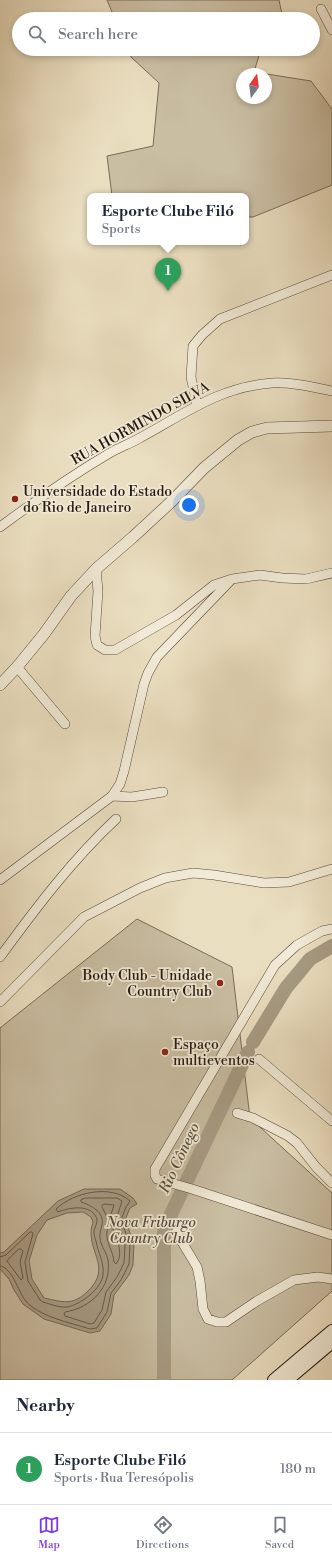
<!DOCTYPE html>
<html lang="en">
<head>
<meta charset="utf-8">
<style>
	body { margin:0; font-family:"Libre Bodoni",serif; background:#f6f6f7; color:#1f2937 }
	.compass { position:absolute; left:236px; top:68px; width:36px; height:36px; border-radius:50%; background:#fff; box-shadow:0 2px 6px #0003; rotate:14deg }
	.you { position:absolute; left:189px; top:505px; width:14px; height:14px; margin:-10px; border:3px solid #fff; border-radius:50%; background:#1a73e8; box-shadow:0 0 0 6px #1a73e833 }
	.badge { display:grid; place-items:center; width:26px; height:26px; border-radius:50%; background:#7c3aed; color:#fff; font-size:13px; font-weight:700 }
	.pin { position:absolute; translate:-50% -33px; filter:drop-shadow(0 1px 2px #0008) }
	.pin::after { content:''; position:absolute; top:21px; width:14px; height:12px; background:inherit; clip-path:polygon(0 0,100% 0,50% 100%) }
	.popup { position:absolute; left:87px; top:193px; width:162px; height:52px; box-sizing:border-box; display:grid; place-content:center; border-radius:8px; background:#fff; filter:drop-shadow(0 1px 3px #0005); font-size:13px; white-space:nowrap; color:#747a83 }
	.popup b { font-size:15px; color:#1f2937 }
	.popup::after { content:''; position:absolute; left:50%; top:100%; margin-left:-8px; border:8px solid transparent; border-top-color:#fff }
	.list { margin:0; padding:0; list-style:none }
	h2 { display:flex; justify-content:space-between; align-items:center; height:52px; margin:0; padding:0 16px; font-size:17px }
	h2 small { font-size:13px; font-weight:400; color:#747a83 }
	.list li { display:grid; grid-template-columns:26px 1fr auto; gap:12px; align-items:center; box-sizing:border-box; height:72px; padding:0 16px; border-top:1px solid #e0e1e3 }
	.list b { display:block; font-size:15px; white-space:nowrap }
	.list p { margin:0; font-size:13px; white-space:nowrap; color:#747a83 }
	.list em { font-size:13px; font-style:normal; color:#747a83 }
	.icon { flex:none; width:22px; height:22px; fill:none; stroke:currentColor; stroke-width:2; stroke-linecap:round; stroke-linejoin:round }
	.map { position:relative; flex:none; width:332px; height:1380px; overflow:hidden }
	.search { position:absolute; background:#fff; box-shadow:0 2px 6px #0003; left:12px; right:12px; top:12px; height:44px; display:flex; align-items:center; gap:10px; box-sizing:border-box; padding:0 14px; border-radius:22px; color:#747a83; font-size:15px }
	.sheet { height:124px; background:#fff }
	nav { display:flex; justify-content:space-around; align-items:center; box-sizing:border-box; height:56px; border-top:1px solid #e0e1e3; background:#fff; font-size:11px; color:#747a83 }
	nav a { display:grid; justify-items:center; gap:2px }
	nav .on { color:#7c3aed }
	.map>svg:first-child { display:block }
	.green { fill:#c9bda2; stroke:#786b59; fill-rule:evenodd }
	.water { fill:#a79b84; stroke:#736756; fill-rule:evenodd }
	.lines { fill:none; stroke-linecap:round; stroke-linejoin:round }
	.shore { stroke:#665a4a; stroke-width:1 }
	.river { stroke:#a79b84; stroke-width:14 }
	.minor-casing { stroke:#574a3c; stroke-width:10 }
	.tertiary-casing { stroke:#574a3c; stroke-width:12 }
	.secondary-casing { stroke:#261910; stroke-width:14 }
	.minor { stroke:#f1ead6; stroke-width:9 }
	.tertiary { stroke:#f1ead6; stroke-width:11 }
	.secondary { stroke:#f1ead6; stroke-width:12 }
	.poi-dot { fill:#8f2418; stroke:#f1ead6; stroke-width:1.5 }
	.labels { text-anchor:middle; stroke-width:3.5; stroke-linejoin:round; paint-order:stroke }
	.street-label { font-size:14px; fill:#261910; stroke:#f1ead6 }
	.poi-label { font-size:14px; fill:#261910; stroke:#f1ead6; text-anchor:start }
	.park-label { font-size:14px; font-style:italic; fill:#574a3c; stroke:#f1ead6 }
	.water-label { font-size:15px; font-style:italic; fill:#5a4d3e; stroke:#f1ead6 }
</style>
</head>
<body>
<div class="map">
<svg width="332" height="1380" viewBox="0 0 332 1380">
	<rect width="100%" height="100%" fill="#eadec0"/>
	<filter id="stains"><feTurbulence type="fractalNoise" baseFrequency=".005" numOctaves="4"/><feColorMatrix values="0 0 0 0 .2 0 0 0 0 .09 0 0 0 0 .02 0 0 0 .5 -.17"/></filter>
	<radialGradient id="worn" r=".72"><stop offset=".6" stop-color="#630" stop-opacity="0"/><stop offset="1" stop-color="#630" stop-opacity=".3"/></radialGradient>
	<!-- green -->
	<path class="green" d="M107,0H279L283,19H115Z
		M127,49H261L254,72L311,81L332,109V185L253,217H246V196H112L107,156L153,146L159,83L131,57ZM242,74H266V98H242Z
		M137,919L232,967L250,1118L332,1193V1291L232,1380H0V1028Z"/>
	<!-- water -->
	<path class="water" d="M84,1189H120L133,1198L137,1204L130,1208L125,1220L134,1243L133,1265L129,1275L114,1295L111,1314L100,1331L90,1333L44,1319L23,1304L14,1290L9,1279L0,1269V1253L4,1252L58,1201ZM83,1212L91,1217L93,1222C83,1250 115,1266 87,1292C72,1306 63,1302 44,1298L32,1279L29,1261L37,1235L47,1220L67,1213Z"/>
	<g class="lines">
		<!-- shore -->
		<path class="shore" d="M86,1198H117L122,1201L116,1220L125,1245L124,1263L117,1277L106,1292L102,1310L94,1323L90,1324L65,1316L64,1314L65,1312C91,1308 112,1287 108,1260C107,1254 103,1249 101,1243C99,1236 100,1232 102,1225C105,1212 90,1205 81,1202V1200Z
			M104,1204L114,1205L110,1217H107L102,1207Z
			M109,1225L112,1226C115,1237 125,1253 116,1264L114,1262C113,1249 102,1238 109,1225Z
			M19,1249H21L23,1251L20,1262L23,1278L21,1280L7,1261Z
			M0,1257L6,1255L30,1232H32L33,1234L25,1262L28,1281L40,1300L43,1302C50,1304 60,1308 67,1307C80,1305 103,1288 103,1274C104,1261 98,1253 96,1241C95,1239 94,1235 94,1232C94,1226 100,1222 95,1215C87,1204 68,1208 58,1212L56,1209C74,1192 111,1184 130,1201L126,1207L121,1220L130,1244L129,1264L121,1280L111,1293L107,1312L97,1328L90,1329C71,1323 37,1316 25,1300C18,1291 12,1267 0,1266"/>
		<!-- river -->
		<path class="river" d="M253,1042L286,988L310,959L332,946
			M164,1380V1229L248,1052"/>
		<!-- minor casing -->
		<g class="minor-casing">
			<path id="minor" d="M321,9L332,30
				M197,405L191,377L193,346L202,335L220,319L332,275
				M0,527C35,501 71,476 108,454C118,448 129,444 138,439C183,415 218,387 272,383C292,382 313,387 332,391
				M96,569L98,591L95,636L97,645L105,650H115L176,615L214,585L232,579L260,575L282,578L306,579L332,573
				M17,667L65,724
				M112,796L132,797L163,792
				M0,880L112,796L120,784L124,771L144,684L148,673L157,657L232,579
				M332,929L322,931L297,945L275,965L155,1169V1175L157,1179L192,1189L332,1235
				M0,957C36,908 72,860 116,819
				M0,1002L84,917L140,888L165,878L193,873L214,875L264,883L289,882L332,869
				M259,1059L332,1121
				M237,1113L253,1118L288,1136L297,1143L316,1167L332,1183
				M176,1232L197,1267L200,1281L203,1309L208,1319L217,1322H226L257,1301L294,1280L318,1277L332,1279"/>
		</g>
		<!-- tertiary casing -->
		<g class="tertiary-casing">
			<path id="tertiary" d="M0,685L17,667L44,634L71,596L96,569L133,537L172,501L204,468L238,440L252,432L267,428L332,426"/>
		</g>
		<!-- secondary casing -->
		<g class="secondary-casing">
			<path id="secondary" d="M274,1380L332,1331
				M287,1380L332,1342"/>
		</g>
		<!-- minor -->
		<use href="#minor" class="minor"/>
		<!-- tertiary -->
		<use href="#tertiary" class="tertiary"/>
		<!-- secondary -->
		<use href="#secondary" class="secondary"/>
	</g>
	<!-- markers -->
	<g class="poi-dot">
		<circle cx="15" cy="499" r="4"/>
		<circle cx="220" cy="983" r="4"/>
		<circle cx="165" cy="1052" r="4"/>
	</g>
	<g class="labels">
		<!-- street labels -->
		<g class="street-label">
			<text transform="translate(140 423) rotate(-29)" y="5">RUA HORMINDO SILVA</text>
		</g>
		<!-- poi labels -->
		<g class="poi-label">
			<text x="23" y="496">Universidade do Estado<tspan x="23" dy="16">do Rio de Janeiro</tspan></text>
			<text x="212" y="980" text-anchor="end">Body Club - Unidade<tspan x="212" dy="16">Country Club</tspan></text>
			<text x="173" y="1049">Espaço<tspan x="173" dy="16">multieventos</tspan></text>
		</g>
		<!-- park labels -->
		<g class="park-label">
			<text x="151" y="1227">Nova Friburgo<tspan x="151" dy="16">Country Club</tspan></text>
		</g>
		<!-- water labels -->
		<g class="water-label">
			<text transform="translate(179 1158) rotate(-65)" y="5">Rio Cônego</text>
		</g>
	</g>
	<rect width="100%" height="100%" filter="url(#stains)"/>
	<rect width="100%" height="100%" fill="url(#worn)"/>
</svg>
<svg class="compass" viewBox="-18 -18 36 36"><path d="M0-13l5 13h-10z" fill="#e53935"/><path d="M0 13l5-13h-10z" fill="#747a83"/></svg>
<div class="you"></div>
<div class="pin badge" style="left:168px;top:291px;background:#2e9e5b">1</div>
<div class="popup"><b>Esporte Clube Filó</b>Sports</div>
<div class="search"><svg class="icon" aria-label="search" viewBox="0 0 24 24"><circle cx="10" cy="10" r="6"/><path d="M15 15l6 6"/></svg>Search here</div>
</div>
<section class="sheet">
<h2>Nearby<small></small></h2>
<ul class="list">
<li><span class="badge" style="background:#2e9e5b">1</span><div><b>Esporte Clube Filó</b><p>Sports · Rua Teresópolis</p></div><em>180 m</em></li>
</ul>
</section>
<nav>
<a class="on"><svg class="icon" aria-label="map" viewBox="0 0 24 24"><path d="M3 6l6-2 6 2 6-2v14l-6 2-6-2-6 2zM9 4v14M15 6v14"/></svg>Map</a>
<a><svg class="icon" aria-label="directions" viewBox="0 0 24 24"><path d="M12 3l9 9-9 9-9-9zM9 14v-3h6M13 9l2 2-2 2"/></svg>Directions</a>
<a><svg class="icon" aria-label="saved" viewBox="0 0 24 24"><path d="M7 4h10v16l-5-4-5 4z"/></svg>Saved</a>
</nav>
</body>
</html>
